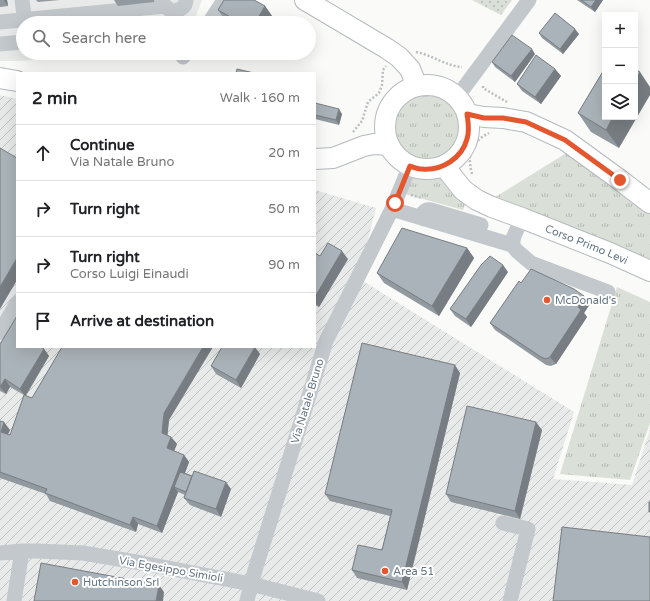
<!DOCTYPE html>
<html lang="en">
<head>
<meta charset="utf-8">
<style>
	body { margin:0; font-family:"Varela Round",sans-serif; background:#f2f2f2; color:#202124 }
	.controls { position:absolute; right:12px; top:12px; display:grid; overflow:hidden; border-radius:0px; box-shadow:0 4px 16px #0002 }
	.controls button { width:36px; height:36px; display:grid; place-items:center; padding:0; border:0; border-bottom:1px solid #e0e0e0; background:#fff; color:#202124; font:20px sans-serif }
	.stop { position:absolute; width:12px; height:12px; margin:-9px; border:3px solid #e4572e; border-radius:50%; background:#fff }
	.stop.end { background:#e4572e; border-color:#fff; box-shadow:0 1px 4px #0008 }
	.list { margin:0; padding:0; list-style:none }
	h2 { display:flex; justify-content:space-between; align-items:center; height:52px; margin:0; padding:0 16px; font-size:17px }
	h2 small { font-size:13px; font-weight:400; color:#757577 }
	.list li { display:grid; grid-template-columns:26px 1fr auto; gap:12px; align-items:center; box-sizing:border-box; height:56px; padding:0 16px; border-top:1px solid #e0e0e0 }
	.list b { display:block; font-size:15px; white-space:nowrap }
	.list p { margin:0; font-size:13px; white-space:nowrap; color:#757577 }
	.list em { font-size:13px; font-style:normal; color:#757577 }
	.icon { flex:none; width:22px; height:22px; fill:none; stroke:currentColor; stroke-width:2; stroke-linecap:round; stroke-linejoin:round }
	.map { position:relative; flex:none; width:650px; height:601px; overflow:hidden }
	.search { position:absolute; background:#fff; box-shadow:0 4px 16px #0002; left:16px; top:16px; width:300px; height:44px; display:flex; align-items:center; gap:10px; box-sizing:border-box; padding:0 14px; border-radius:22px; color:#757577; font-size:15px }
	.panel { position:absolute; background:#fff; box-shadow:0 4px 16px #0002; left:16px; top:72px; width:300px; height:276px; border-radius:0px }
	.map>svg:first-child { display:block }
	.built { fill:#e8e9e9 }
	.industrial { fill:url(#industrial-furrows) }
	.grass { fill:url(#grass-tufts) }
	.park { fill:url(#park-dots) }
	.lines { fill:none; stroke-linecap:round; stroke-linejoin:round }
	.major-casing { stroke:#b5babe; stroke-width:22 }
	.path { stroke:#bbbfc2; stroke-width:2.5; stroke-dasharray:2 2; stroke-linecap:butt }
	.minor { stroke:#c3c8cc; stroke-width:15 }
	.major { stroke:#fff; stroke-width:20 }
	.wall { fill:#929a9f }
	.shaded-wall { fill:#777d82 }
	.building { fill:#aab3b9; stroke:#777d82 }
	.route { stroke:#e4572e; stroke-width:5 }
	.poi-dot { fill:#e4572e; stroke:#fff; stroke-width:1.5 }
	.labels { text-anchor:middle; stroke-width:4; stroke-linejoin:round; paint-order:stroke }
	.street-label { font-size:11px; fill:#657683; stroke:#fff }
	.poi-label { font-size:11px; fill:#657683; stroke:#fff; text-anchor:start }
</style>
</head>
<body>
<div class="map">
<svg width="650" height="601" viewBox="0 0 650 601">
	<defs>
		<pattern id="industrial-furrows" width="10" height="10" patternUnits="userSpaceOnUse"><rect width="10" height="10" fill="#e8e9e9"/><path d="M-1 1l2-2M0 10L10 0M9 11l2-2" fill="none" stroke="#c0c1c2"/></pattern>
		<pattern id="grass-tufts" width="24" height="20" patternUnits="userSpaceOnUse"><rect width="24" height="20" fill="#dadfd7"/><path d="M3 7l-1-3M5 7V3M7 7l1-3M15 17l-1-3M17 17v-4M19 17l1-3" fill="none" stroke="#b4b9b4"/></pattern>
		<pattern id="park-dots" width="8" height="8" patternUnits="userSpaceOnUse"><rect width="8" height="8" fill="#dadfd7"/><path d="M2 2h.1M6 6h.1" fill="none" stroke="#b4b9b4" stroke-width="1.8" stroke-linecap="round"/></pattern>
	</defs>
	<rect width="100%" height="100%" fill="#fafaf8"/>
	<!-- built -->
	<path class="built" d="M0,0H202L193,23H23V53H113L19,61H0Z"/>
	<!-- industrial -->
	<path class="industrial" d="M0,95L17,99V347H315V190L376,208L358,278L574,412L553,479L632,485L650,429V601H0Z"/>
	<!-- grass -->
	<path class="grass" d="M390 128a36 36 0 1 1 72 0a36 36 0 1 1-72 0Z
		M568,152L650,208V264L489,201Z
		M413,175C425,178 428,178 440,175L445,179L451,192L466,203L463,210L405,194Z
		M617,287L650,302V423L630,480L560,474Z"/>
	<!-- park -->
	<path class="park" d="M472,0H512L501,15Z"/>
	<g class="lines">
		<!-- major casing -->
		<g class="major-casing">
			<g id="major">
				<path d="M305,0L386,48L399,57L410,69L417,86"/>
				<path d="M0,78L17,81"/>
				<circle cx="427" cy="127" r="42"/>
				<path d="M467,114L484,117L503,118L526,122L565,140L620,180L650,203"/>
				<path d="M315,159L333,158L364,146L374,144L389,145"/>
				<path id="s1" d="M444,166L463,190L477,200L492,207L522,218L610,253L650,271"/>
			</g>
		</g>
		<!-- path -->
		<path class="path" d="M416,52C432,55 446,66 462,67
			M483,86V88L507,102
			M353,132L362,121L368,102L379,93L382,85L383,70L386,66
			M472,174C467,154 470,143 489,133
			M411,195L422,198"/>
		<!-- minor -->
		<path class="minor" d="M22,0L25,23
			M172,12C179,10 186,8 186,0
			M0,22L165,6L172,12V20L170,23
			M209,23L224,0
			M0,44L23,42
			M183,57L186,53
			M457,97L529,0
			M392,209L512,245
			M522,218L514,236L512,245L517,251L531,263L608,292
			M424,219C420,214 425,209 431,210L481,225
			M0,332L17,303
			M503,523L528,529L510,601
			M0,553L22,551H37L83,553L142,563L251,584L318,601
			M14,601L22,551
			M247,601L251,584L256,567L326,341L392,209L410,166"/>
		<!-- major -->
		<use href="#major" class="major"/>
	</g>
	<!-- wall -->
	<path class="wall" d="M0,0H7L8,6L0,7Z
		M36,0H60L38,2Z
		M114,0H154V2L118,6Z
		M577,0H603L595,12Z
		M265,6L272,16L268,23H230L225,20L218,10Z
		M539,33L579,34L563,54L542,38Z
		M535,54L515,82L495,67L492,62Z
		M605,68L619,148L591,132L578,113Z
		M555,69L561,76L541,104L522,91L517,84Z
		M315,103L342,114L339,125L315,119Z
		M467,248L474,258L439,316L384,283L377,273Z
		M315,253L320,256L348,259L319,307L315,305Z
		M508,272L471,327L455,316L450,309Z
		M521,283L590,304L584,313L587,317L556,364L551,366L546,365L495,330L490,323Z
		M0,344L17,347L44,349L49,356L26,396L32,398L169,420L167,435L171,437L177,444L174,451L184,455L189,462L185,473L231,489L221,517L190,505L184,498L185,495L178,492L162,533L138,524L136,532L50,501L46,494L0,478V421L10,430L8,434L10,435L24,395L10,387L6,394L0,391Z
		M260,354L241,388L216,374L211,366Z
		M460,373L407,590L357,578L352,570L382,550L390,516L330,501L325,494Z
		M542,430L520,519L451,502L446,494Z"/>
	<!-- shaded-wall -->
	<path class="shaded-wall" d="M4,0H7L8,6Z
		M596,0H603L595,12L591,7Z
		M265,6L272,16L268,23H255Z
		M575,29L579,34L563,54L560,49Z
		M532,49L535,54L515,82L511,76Z
		M555,69L561,76L541,104L535,97Z
		M640,72L650,87V95L619,148L606,130L613,117H635V80Z
		M339,109L342,114L339,125L336,120Z
		M467,248L474,258L439,316L432,306Z
		M342,251L348,259L319,307L315,302V297Z
		M17,258V280L0,309V287Z
		M503,265L508,272L471,327L466,319Z
		M584,296L590,304L584,313L587,317L556,364L550,357L578,307Z
		M203,347H213L169,420L167,441L162,433L164,413Z
		M255,347L260,354L241,388L236,380Z
		M44,349L49,356L25,396L20,389Z
		M455,365L460,373L407,590L402,582Z
		M5,379L10,387L6,394L0,387Z
		M4,422L10,430L6,439L1,432Z
		M536,422L542,430L520,519L515,511Z
		M171,437L177,444L172,456L167,448Z
		M184,455L189,462L179,489L174,487L178,492L162,533L157,526Z
		M226,482L231,489L221,517L216,509Z
		M133,517L138,524L136,532L130,525Z
		M159,585L164,592L163,601H156Z"/>
	<!-- building -->
	<path class="building" d="M224,0H254L265,6L255,23H241L218,10Z
		M581,0H596L591,7Z
		M555,13L575,29L560,49L539,33Z
		M512,35L532,49L511,76L492,62Z
		M536,55L555,69L535,97L517,84Z
		M605,68V117H613L606,130L578,113Z
		M237,69L254,73H236Z
		M635,69L640,72L635,80Z
		M315,103L339,109L336,120L315,115Z
		M0,148L17,158V258L0,287Z
		M402,228L467,248L432,306L377,273Z
		M328,243L342,251L315,297V253L320,256Z
		M490,256L503,265L466,319L450,309L481,265Z
		M531,269L574,289L584,296L578,307L581,310L550,357L546,359L541,357L490,323L519,281L521,283Z
		M17,316V347H41L44,349L20,389L5,379L0,387V344Z
		M362,343L455,365L402,582L352,570L358,545L382,550L392,510L325,494Z
		M62,347H203L164,413L162,433L171,437L167,448L184,455L157,526L133,517L130,525L45,493L47,489L0,472V421L4,422L1,432L10,435L24,395L32,398Z
		M222,347H255L236,380L211,366Z
		M467,406L536,422L515,511L446,494Z
		M194,471L226,482L216,509L184,498Z
		M180,472L192,476L186,492L174,487Z
		M649,502H650V512H649Z
		M562,527L650,537V601H553Z
		M41,563L159,585L156,601H34Z"/>
	<g class="lines">
		<!-- route -->
		<path class="route" d="M395,203L410,166C413,167 418,169 422,169C442,171 462,158 467,139C470,130 468,122 467,114L484,118H503L526,122L565,140L620,180"/>
	</g>
	<!-- markers -->
	<g class="poi-dot">
		<circle cx="547" cy="300" r="4"/>
		<circle cx="385" cy="571" r="4"/>
		<circle cx="75" cy="582" r="4"/>
	</g>
	<g class="labels">
		<!-- street labels -->
		<g class="street-label">
			<text dy="4" stroke="none"><textPath href="#s1" startOffset="166">Corso Primo Levi</textPath></text>
			<text transform="translate(307 401) rotate(-73)" y="4">Via Natale Bruno</text>
			<text transform="translate(171 569) rotate(10)" y="4">Via Egesippo Simioli</text>
		</g>
		<!-- poi labels -->
		<g class="poi-label">
			<text x="555" y="304">McDonald's</text>
			<text x="393" y="575">Area 51</text>
			<text x="83" y="586">Hutchinson Srl</text>
		</g>
	</g>
</svg>
<div class="controls">
<button>+</button>
<button>−</button>
<button><svg class="icon" aria-label="layers" viewBox="0 0 24 24"><path d="M12 4l9 5-9 5-9-5zM3 14l9 5 9-5"/></svg></button>
</div>
<div class="stop" style="left:395px;top:203px"></div>
<div class="stop end" style="left:620px;top:180px"></div>
<div class="search"><svg class="icon" aria-label="search" viewBox="0 0 24 24"><circle cx="10" cy="10" r="6"/><path d="M15 15l6 6"/></svg>Search here</div>
<section class="panel">
<h2>2 min<small>Walk · 160 m</small></h2>
<ul class="list">
<li><svg class="icon" aria-label="ahead" viewBox="0 0 24 24"><path d="M12 20V5M6 11l6-6 6 6"/></svg><div><b>Continue</b><p>Via Natale Bruno</p></div><em>20 m</em></li>
<li><svg class="icon" aria-label="right" viewBox="0 0 24 24"><path d="M7 20v-9h11M14 6l5 5-5 5"/></svg><div><b>Turn right</b></div><em>50 m</em></li>
<li><svg class="icon" aria-label="right" viewBox="0 0 24 24"><path d="M7 20v-9h11M14 6l5 5-5 5"/></svg><div><b>Turn right</b><p>Corso Luigi Einaudi</p></div><em>90 m</em></li>
<li><svg class="icon" aria-label="arrive" viewBox="0 0 24 24"><path d="M6 21V4h12l-3 4 3 4H6"/></svg><div><b>Arrive at destination</b></div></li>
</ul>
</section>
</div>
</body>
</html>
